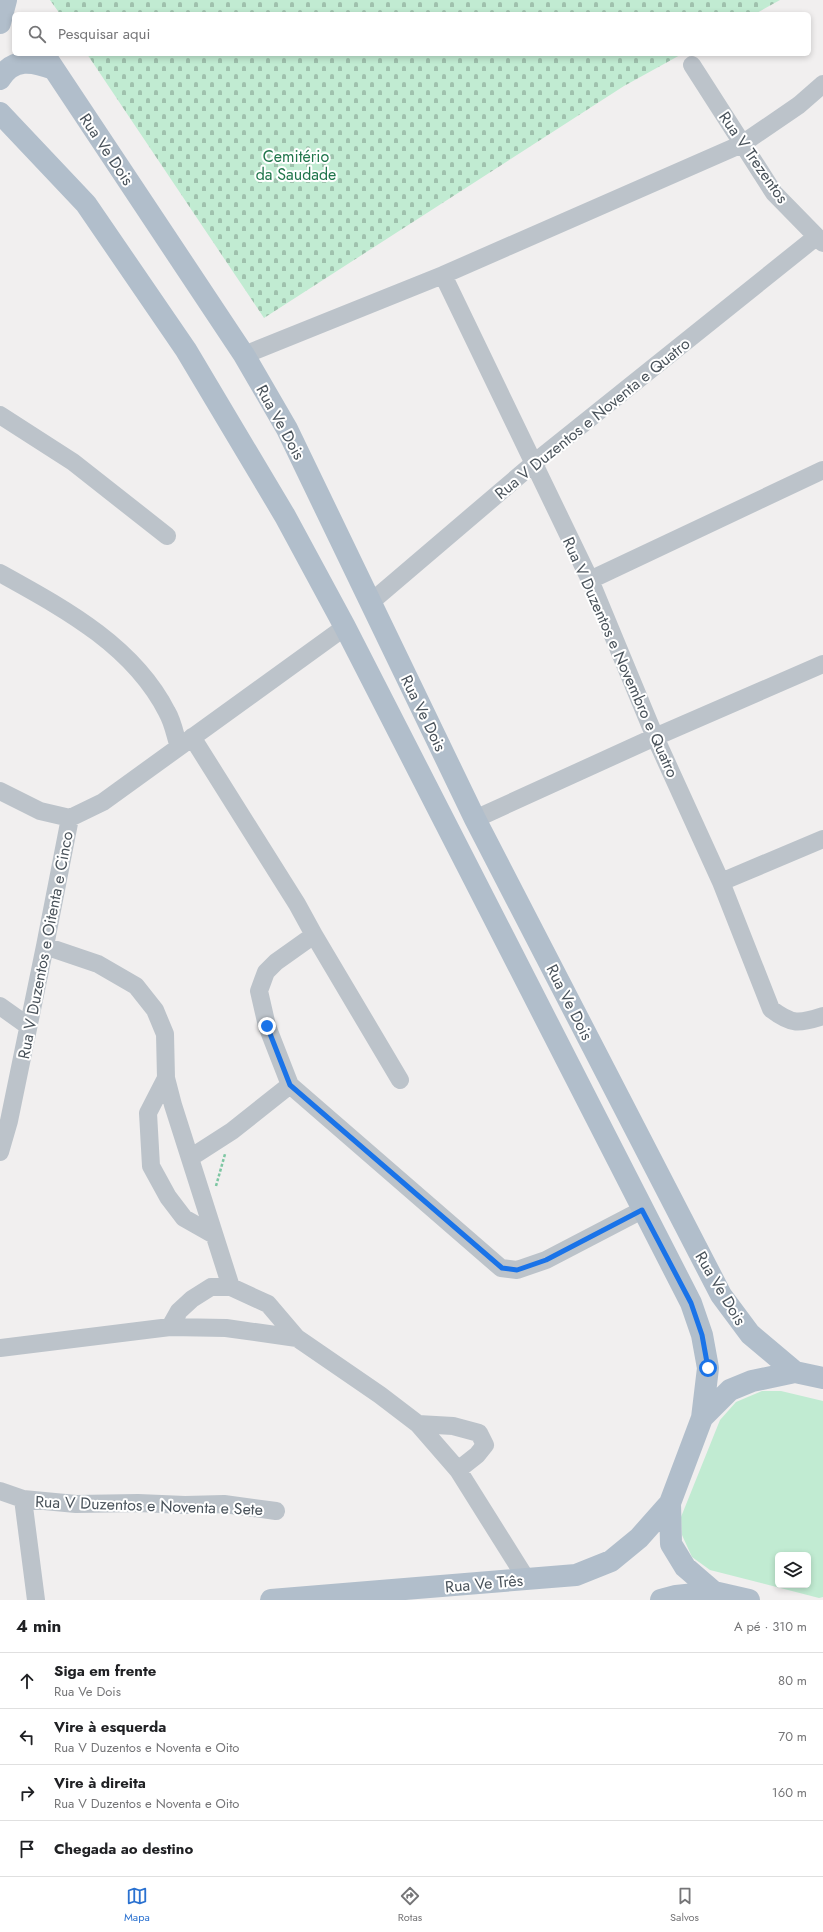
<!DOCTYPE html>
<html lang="pt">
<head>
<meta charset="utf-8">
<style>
	body { margin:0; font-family:Jost,sans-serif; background:#f2f2f2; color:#202124 }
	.controls { position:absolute; right:12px; bottom:12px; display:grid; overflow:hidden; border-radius:6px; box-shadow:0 2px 6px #0003 }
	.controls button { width:36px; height:36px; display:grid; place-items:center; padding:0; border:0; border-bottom:1px solid #e0e0e0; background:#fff; color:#202124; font:20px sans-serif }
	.stop { position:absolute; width:12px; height:12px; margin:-9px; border:3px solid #1a73e8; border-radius:50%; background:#fff }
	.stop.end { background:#1a73e8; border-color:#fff; box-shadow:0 1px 4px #0008 }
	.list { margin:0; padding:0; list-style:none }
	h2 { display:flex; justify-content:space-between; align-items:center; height:52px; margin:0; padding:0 16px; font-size:17px }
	h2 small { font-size:13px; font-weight:400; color:#757577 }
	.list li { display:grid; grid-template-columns:26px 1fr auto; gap:12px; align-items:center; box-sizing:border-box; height:56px; padding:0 16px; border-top:1px solid #e0e0e0 }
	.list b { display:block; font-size:15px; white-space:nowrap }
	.list p { margin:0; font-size:13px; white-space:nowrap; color:#757577 }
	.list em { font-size:13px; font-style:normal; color:#757577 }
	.icon { flex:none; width:22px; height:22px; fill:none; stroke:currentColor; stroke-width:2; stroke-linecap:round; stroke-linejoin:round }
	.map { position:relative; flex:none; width:823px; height:1600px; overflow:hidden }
	.search { position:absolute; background:#fff; box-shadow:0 2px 6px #0003; left:12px; right:12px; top:12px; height:44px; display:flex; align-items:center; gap:10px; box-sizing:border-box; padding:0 14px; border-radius:6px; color:#757577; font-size:15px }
	.sheet { height:276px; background:#fff }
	nav { display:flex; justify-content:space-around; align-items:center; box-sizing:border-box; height:56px; border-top:1px solid #e0e0e0; background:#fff; font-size:11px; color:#757577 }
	nav a { display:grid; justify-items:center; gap:2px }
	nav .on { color:#2a71d0 }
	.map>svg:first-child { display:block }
	.green { fill:#c1ebd2; fill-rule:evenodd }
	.cemetery { fill:url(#cemetery-stones) }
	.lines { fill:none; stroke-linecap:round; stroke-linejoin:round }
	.path { stroke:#7dc6a2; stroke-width:2.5; stroke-dasharray:3 2; stroke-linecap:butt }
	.minor { stroke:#bcc3ca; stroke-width:18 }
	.major { stroke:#b1becb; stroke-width:22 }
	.route { stroke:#1a73e8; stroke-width:5 }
	.labels { text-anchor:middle; stroke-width:4; stroke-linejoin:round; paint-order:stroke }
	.street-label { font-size:16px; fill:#49525a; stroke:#fff }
	.park-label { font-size:16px; fill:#20754b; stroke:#fff }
</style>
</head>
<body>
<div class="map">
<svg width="823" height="1600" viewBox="0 0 823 1600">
	<defs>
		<pattern id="cemetery-stones" width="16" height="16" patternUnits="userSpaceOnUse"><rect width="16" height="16" fill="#c1ebd2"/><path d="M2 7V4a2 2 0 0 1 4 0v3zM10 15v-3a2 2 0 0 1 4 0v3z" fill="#9fc1ad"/></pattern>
	</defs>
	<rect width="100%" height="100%" fill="#f1efef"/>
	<!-- green -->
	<path class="green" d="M762,1391H781L823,1401V1597L819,1598L710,1570L692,1557L682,1535L681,1517L720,1420L736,1402ZM778,1555H808V1585H778Z"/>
	<!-- cemetery -->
	<path class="cemetery" d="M50,0H780L755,14H60Z
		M87,54H682L624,86L264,318Z"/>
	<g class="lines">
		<!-- path -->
		<path class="path" d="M216,1186L225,1154"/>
		<!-- minor -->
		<path class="minor" d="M692,65L774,193L823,243
			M443,275L590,580L655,737L721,882L771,1009C792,1025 799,1024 823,1016
			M244,355L443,275L742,144L799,105L823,84
			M0,415L73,462L167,536
			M0,573C63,608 133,645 167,712C173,722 175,735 179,747
			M590,580L823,470
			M371,602L534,463L816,237
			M192,737L297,904L314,935L276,962L266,972L259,991L267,1026L290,1085L501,1268L517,1270L546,1260L642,1210
			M0,791L40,811L70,818
			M70,818L103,802L345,627
			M475,819L655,737L823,664
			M721,882L823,839
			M314,935L400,1080
			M45,946L98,964L136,986L155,1010L165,1034L166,1078L173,1105L231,1287
			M0,1006L28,1026
			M166,1078L148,1113L151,1166L168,1197L184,1218L214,1235
			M0,1152L9,1121L45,946L70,818
			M190,1158L232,1131L290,1085
			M170,1327L179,1311L192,1299L211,1287H231L268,1304L297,1338L380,1395L418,1424L458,1470L527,1580
			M0,1348L170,1327L226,1328L297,1338
			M418,1424L453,1426L479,1433L485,1445L477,1455L458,1470
			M0,1491L23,1499L76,1504L138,1503L185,1505L224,1504L276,1511
			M23,1499L36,1600"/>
		<!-- major -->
		<path class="major" d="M0,23L6,0
			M44,54L244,355L287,429L475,819L721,1295L750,1334L795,1372
			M0,79C13,57 33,61 54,69
			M0,113L86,204L186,350L285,516L345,627L691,1303L702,1335L708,1368L702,1418
			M271,1600L576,1575L611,1561L639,1538L670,1503
			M661,1600L676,1596L714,1592
			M749,1600L714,1592L685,1567L671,1544L670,1503L702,1418L730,1390L752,1381L795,1372L823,1378"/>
	</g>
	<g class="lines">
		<!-- route -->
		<path class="route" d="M267,1026L290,1085L502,1268L517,1270L546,1260L642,1210L691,1303L702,1335L708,1368"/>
	</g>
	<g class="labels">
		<!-- street labels -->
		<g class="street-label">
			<text transform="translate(107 149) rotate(56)" y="6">Rua Ve Dois</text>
			<text transform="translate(754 157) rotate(55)" y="6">Rua V Trezentos</text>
			<text transform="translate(592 418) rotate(-39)" y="6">Rua V Duzentos e Noventa e Quatro</text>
			<text transform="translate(281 422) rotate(61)" y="6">Rua Ve Dois</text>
			<text transform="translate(621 657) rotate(66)" y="6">Rua V Duzentos e Novembro e Quatro</text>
			<text transform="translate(424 713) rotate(64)" y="6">Rua Ve Dois</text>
			<text transform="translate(45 945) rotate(-79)" y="6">Rua V Duzentos e Oitenta e Cinco</text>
			<text transform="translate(570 1002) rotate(63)" y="6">Rua Ve Dois</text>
			<text transform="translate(721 1288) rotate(59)" y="6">Rua Ve Dois</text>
			<text transform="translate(149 1505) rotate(2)" y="6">Rua V Duzentos e Noventa e Sete</text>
			<text transform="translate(484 1583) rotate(-5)" y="6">Rua Ve Três</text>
		</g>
		<!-- park labels -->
		<g class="park-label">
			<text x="296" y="162">Cemitério<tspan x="296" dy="18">da Saudade</tspan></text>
		</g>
	</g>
</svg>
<div class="controls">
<button><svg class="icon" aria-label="layers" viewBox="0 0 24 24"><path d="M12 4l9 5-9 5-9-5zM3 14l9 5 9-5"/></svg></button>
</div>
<div class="stop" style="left:708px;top:1368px"></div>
<div class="stop end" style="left:267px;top:1026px"></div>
<div class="search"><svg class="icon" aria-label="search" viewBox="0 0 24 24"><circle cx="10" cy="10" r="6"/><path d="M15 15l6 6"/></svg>Pesquisar aqui</div>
</div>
<section class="sheet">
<h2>4 min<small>A pé · 310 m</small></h2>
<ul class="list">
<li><svg class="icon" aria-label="ahead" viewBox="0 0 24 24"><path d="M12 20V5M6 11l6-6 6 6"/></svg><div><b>Siga em frente</b><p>Rua Ve Dois</p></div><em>80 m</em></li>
<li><svg class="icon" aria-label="left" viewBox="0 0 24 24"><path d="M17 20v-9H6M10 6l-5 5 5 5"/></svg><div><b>Vire à esquerda</b><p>Rua V Duzentos e Noventa e Oito</p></div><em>70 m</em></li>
<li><svg class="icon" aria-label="right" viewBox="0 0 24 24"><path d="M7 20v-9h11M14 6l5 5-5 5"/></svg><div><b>Vire à direita</b><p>Rua V Duzentos e Noventa e Oito</p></div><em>160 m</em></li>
<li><svg class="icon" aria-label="arrive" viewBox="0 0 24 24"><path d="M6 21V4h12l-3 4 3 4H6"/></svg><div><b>Chegada ao destino</b></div></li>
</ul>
</section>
<nav>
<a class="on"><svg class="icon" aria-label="map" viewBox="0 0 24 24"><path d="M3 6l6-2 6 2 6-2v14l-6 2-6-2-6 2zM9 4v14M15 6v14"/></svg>Mapa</a>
<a><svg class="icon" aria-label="directions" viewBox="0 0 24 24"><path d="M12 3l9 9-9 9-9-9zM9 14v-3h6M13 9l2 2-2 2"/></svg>Rotas</a>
<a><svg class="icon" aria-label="saved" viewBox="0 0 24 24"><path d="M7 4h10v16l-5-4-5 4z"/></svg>Salvos</a>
</nav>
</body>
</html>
